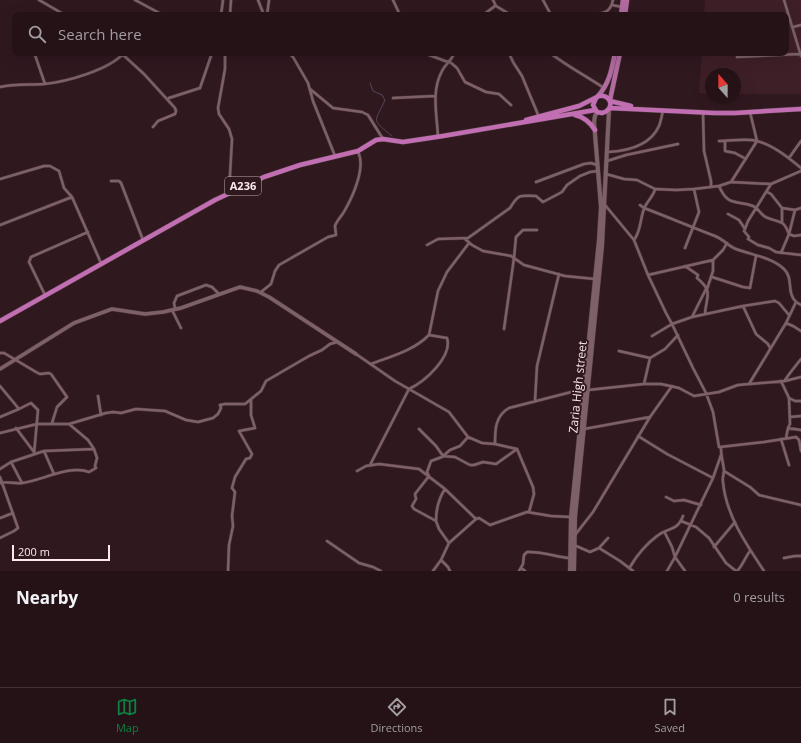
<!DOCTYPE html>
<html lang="en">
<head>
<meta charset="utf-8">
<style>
	body { margin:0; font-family:"Open Sans",sans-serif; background:#302024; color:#f1f3f6 }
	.compass { position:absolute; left:705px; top:68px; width:36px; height:36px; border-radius:50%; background:#241217; box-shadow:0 4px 16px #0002; rotate:339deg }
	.scale { position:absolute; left:12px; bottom:10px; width:98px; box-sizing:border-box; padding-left:4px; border:2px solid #fce9ee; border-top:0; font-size:11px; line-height:14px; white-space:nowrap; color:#fce9ee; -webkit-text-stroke:3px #30181f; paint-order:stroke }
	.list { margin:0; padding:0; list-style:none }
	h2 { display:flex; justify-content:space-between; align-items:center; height:52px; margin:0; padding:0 16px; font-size:17px }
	h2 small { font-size:13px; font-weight:400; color:#a39ea1 }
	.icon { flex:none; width:22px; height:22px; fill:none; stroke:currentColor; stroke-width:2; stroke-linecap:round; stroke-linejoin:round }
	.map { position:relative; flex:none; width:801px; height:571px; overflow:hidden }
	.search { position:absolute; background:#241217; box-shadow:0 4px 16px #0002; left:12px; right:12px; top:12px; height:44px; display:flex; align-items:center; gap:10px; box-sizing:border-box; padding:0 14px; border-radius:8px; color:#a39ea1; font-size:15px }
	.sheet { height:116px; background:#241217 }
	nav { display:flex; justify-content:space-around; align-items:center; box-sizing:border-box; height:56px; border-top:1px solid #413236; background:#241217; font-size:11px; color:#a39ea1 }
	nav a { display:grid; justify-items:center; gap:2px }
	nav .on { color:#0b8043 }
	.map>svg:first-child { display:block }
	.built { fill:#3e1f28 }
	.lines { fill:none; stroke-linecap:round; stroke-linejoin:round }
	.stream { stroke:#55475a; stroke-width:1 }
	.minor-casing { stroke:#49363b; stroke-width:3.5 }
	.tertiary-casing { stroke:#49363b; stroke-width:4.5 }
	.secondary-casing { stroke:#49363b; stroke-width:5 }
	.primary-casing { stroke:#49363b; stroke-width:5.5 }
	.trunk-casing { stroke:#49363b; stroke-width:5.5 }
	.minor { stroke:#7e6067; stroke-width:2.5 }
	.tertiary { stroke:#7e6067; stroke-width:3.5 }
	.secondary { stroke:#7e6067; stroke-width:4 }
	.primary { stroke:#b16b9f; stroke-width:4.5 }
	.trunk { stroke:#c26eb2; stroke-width:4.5 }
	.labels { text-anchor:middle; stroke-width:4; stroke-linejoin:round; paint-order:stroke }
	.shield { fill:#30181f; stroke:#bfaab0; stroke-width:1 }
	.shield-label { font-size:11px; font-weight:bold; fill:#fce9ee }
	.street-label { font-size:12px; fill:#fce9ee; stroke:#30181f }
</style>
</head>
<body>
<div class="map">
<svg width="801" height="571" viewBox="0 0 801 571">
	<rect width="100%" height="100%" fill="#30181f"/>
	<!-- built -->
	<path class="built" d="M705,0H801V94H735V74H711V93H699L702,53H786V15H704Z"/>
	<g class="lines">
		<!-- stream -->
		<path class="stream" d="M370,83L373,91L382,95L385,100C375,123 370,118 392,136"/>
		<!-- minor casing -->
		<g class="minor-casing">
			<path id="minor" d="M39,0L65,15
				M135,0L163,15
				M258,0L264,15
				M393,0L400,15
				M493,0L496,6L511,15
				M543,0L550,13L553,15
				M784,0L801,56
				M612,5L622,7
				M221,15L223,0
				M230,15L231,0
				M267,15L269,0
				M483,15L495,6
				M589,15C601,13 610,15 613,0
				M793,27L801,25
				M121,53L144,74L175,108L176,111L175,114L158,121L153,127
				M225,53V69L218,108L219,114L229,129L232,139L229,193
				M289,53L293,57L308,83L313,101L335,156
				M424,53L445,61L450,62L457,68L465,82L486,92L499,94L511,105
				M509,53L513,62L522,76L539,117
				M538,53H540
				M550,53C567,66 586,76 604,88
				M35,55L45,84
				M737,57L800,54
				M0,87C14,84 29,85 44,84C66,82 109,70 124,53
				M310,89L333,108L362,112L368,115L383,139
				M169,98L200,88L212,53
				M393,98L435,96
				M703,113L704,151L711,181V187
				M438,137C437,115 431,91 442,71C445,64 452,61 454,53
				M719,141C732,141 745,138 757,141C773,145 789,158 801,168
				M725,141V151L735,153L746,159
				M608,152C627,151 650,146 659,126C661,121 662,115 663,110
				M789,158L801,141
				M607,161L626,155L678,144
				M606,174L624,179L637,180L655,189C654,196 646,202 644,209C640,219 641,231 634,240
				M0,179L44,166H50L59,171L64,188L72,197L101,263
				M111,181H119L121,183L143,240
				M536,182L584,164L591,163L597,165
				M731,182L757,141L750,112
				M719,186C728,207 736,200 753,206C758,208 760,213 764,216C770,220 777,220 782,223C786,225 787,230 789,234L794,236L801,235
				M655,189L676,190L694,189L719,186L731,182L771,184L801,171
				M767,192L771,194L782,208
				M605,205L634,240L648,275L666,313L672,324L692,317L743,306L756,334L768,344L770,348
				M640,205L644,208C668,217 691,227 715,236C723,239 728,246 736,249C752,255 771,257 784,269C794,279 786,292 796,302
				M728,214L739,220L745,229L744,231L749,237L748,239L758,245L769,248L776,252L801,255
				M782,223V208L795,210
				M0,225L72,197
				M745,229L748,221L771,184
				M465,239L472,245L483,251L511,256L524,265L565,276L595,279
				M427,245L438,239L468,238L510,208C519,193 520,196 536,196L543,202L562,192L567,185L580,176L590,172L598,171
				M685,248L699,212L694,189
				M781,253L789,234L795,210L801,208
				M685,266L698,275L697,278C714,292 706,296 705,314
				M648,275L713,260L723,250L727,243
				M712,277L743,287L750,288L756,256
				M707,289L713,271V260
				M261,292L271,284L275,271L279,265L328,237L336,235L335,226C337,220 342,216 345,210C353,196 366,167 358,152
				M45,295L29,262L31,257L88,232
				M743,306L775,301L779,303L789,315
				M175,309L174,303L177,296L206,285L212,287L219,294
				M172,310L181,328
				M692,317L706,289
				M786,323L793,326L801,331
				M504,329L514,258L516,237L523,230H537
				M652,336L672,324L693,368L706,393L713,412L719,447L721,448C721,456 723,462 724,470C724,474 722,478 723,482C726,515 746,544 764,571
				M619,351L650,358L665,349L678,335
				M0,353H4L36,372L40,374L49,373L51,374L67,397L57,407L52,423
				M356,354L395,381L449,412L468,437L482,443L495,444C495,430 495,416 509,408L583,389
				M371,364C392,356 413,351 429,335
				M785,380L790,373L801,359
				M781,381L789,398L795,401H801
				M644,384L650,358
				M750,384L785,381L801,377
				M0,386L19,409L31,403L38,410L34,454
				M588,390L644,384H661L679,388L694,396L719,392L738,385L749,384L786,323L796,302L801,305
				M98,396L101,415
				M535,401L537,366L559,274
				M0,417L19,409
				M790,417L801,416
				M69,424L106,413L113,412L121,413L136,409L165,411L186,420L198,422L213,418L218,414L221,408L220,405L225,404H245L261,391L266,381L309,356L322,350L330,344L337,342
				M16,428L34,452
				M788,428L801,430
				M419,429L436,446L443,456L455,457L470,465H474L483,462L496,464L517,449L533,487L534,494L529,512
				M584,429L650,417L672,386
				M0,433L37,424H69L88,440L94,449L44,451L11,462L0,469
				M638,436L667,454L713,478
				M786,438L788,428L790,424L789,398
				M781,439L789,465
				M495,444L517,449
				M720,447L764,442L796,437L799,440L801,451
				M44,451L54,474
				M11,462L22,483
				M370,465L409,389C424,382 453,357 447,338L429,335L438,291L447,272L469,243
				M357,471L366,466L379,464L419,469L445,489L476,519
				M724,471L750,487L759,495L801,505
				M0,477L18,528L14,531L0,538
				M0,483C7,481 15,484 22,483C41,481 70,464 89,472L96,468L95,466L97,458L94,449
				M666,497L674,501L684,500L701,505
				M0,518L13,513
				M436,521C436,509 439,498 445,489
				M681,521L696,527L709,538L726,563L736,571
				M665,533L672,547L675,557L685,571
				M575,535L593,512L650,417
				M327,541L359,563L373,567L381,571
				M449,543L439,529L436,521L414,509L412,506L416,499L415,494L429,476L427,472L431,461L442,457L450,450L460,446L468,437
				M574,545L590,552L599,548L608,538
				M714,547L735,522
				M599,548L620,561L633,571
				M784,558L795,556H801
				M441,560L448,567L450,571
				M630,567C637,555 645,545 657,536C668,527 677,532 683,516
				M521,568L525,571
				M228,571L229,545L233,526L232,516L235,492L232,488L235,477L246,459L250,458L252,454L239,431L255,428L251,415V400
				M433,571L441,560L449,543L476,519L479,518L490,525L527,512L551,516L571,517
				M519,571L523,564L524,555L527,552C542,551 555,557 569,558
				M667,571L675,557L713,478L721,455
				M737,571C741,568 746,556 750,551"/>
		</g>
		<!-- tertiary casing -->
		<g class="tertiary-casing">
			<path id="tertiary" d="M0,369L74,323L112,309L145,314L163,312L181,308L240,287L257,291L269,297L356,354"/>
		</g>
		<!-- secondary casing -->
		<g class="secondary-casing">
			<path id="secondary" d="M570,571L571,517L599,240L601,207L594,122L595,116L597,112
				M574,571L575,517L602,246L609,110"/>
		</g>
		<!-- primary casing -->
		<g class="primary-casing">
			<path id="primary" d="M621,15L623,0
				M625,15L627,0
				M597,97C609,85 612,69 615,53
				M610,100L620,53"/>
		</g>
		<!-- trunk casing -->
		<g class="trunk-casing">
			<path id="trunk" d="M610,101L631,106
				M610,108L715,113H735L801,109
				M575,115C584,117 590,122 595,130
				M526,120L579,106L599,96C612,94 615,110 602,113L597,112L593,105L596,98
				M0,321L215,200L264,177L300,165L358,151L376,140L383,139L403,142L443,136L595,110"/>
		</g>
		<!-- minor -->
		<use href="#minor" class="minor"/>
		<!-- tertiary -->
		<use href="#tertiary" class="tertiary"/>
		<!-- secondary -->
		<use href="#secondary" class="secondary"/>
		<!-- primary -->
		<use href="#primary" class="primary"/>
		<!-- trunk -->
		<use href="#trunk" class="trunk"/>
	</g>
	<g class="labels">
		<!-- shield labels -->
		<rect class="shield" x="225" y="177" width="36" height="18" rx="3"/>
		<g class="shield-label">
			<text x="243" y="190">A236</text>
		</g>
		<!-- street labels -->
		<g class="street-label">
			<text transform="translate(578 387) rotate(-84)" y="4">Zaria High street</text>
		</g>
	</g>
</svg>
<svg class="compass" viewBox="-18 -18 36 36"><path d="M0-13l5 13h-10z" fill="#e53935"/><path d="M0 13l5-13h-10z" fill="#a39ea1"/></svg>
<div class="scale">200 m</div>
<div class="search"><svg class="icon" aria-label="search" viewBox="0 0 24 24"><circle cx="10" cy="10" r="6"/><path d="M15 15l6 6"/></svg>Search here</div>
</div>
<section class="sheet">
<h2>Nearby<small>0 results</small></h2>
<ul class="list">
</ul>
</section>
<nav>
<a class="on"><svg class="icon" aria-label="map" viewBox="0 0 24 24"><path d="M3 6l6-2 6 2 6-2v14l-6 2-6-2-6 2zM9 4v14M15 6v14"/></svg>Map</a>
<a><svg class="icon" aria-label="directions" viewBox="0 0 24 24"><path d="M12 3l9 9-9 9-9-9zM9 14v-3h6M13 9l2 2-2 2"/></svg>Directions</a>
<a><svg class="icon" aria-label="saved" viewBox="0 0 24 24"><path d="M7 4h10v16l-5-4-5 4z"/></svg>Saved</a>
</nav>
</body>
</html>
